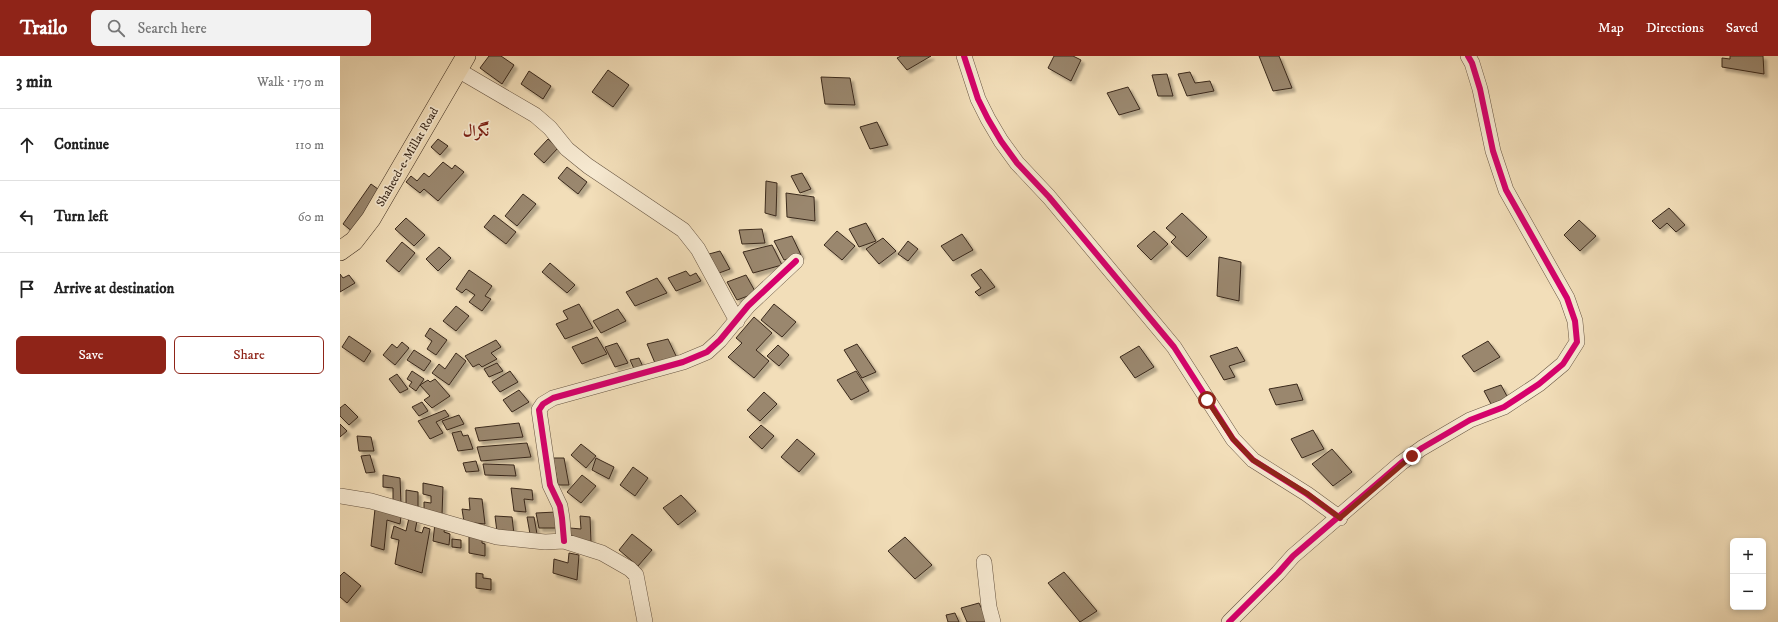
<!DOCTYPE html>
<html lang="en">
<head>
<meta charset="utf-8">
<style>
	body { margin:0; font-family:"IM FELL DW Pica",Amiri,serif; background:#f2f2f2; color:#222 }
	.controls { position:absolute; right:12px; bottom:12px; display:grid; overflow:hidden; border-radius:6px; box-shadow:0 2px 6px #0003 }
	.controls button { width:36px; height:36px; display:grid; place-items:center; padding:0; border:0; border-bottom:1px solid #e0e0e0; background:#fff; color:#222; font:20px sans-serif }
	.stop { position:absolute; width:12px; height:12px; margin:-9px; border:3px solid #8f2418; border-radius:50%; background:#fff }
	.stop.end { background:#8f2418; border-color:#fff; box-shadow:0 1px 4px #0008 }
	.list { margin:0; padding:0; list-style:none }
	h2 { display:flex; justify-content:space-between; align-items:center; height:52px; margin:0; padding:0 16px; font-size:17px }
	h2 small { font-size:13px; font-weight:400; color:#767676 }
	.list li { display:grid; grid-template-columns:26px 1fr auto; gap:12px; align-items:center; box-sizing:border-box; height:72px; padding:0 16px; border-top:1px solid #e0e0e0 }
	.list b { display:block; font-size:15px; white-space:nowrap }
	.list em { font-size:13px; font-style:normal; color:#767676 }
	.actions { display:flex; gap:8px; padding:12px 16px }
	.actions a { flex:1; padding:9px 0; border:1px solid #8f2418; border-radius:6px; text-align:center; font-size:14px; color:#8f2418 }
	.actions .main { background:#8f2418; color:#fff }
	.icon { flex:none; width:22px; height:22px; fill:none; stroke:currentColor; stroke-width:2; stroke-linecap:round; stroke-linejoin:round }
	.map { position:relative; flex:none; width:1438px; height:566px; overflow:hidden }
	header { display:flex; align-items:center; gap:24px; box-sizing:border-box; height:56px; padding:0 20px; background:#8f2418; color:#fff }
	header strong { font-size:19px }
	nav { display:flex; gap:22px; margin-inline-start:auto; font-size:14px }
	.search { width:280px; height:36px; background:#f2f2f2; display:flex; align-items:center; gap:10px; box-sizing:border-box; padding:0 14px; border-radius:6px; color:#767676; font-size:15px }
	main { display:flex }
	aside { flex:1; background:#fff }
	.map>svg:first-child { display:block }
	.building { fill:#9a876e; stroke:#3a291c; filter:url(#shadow) }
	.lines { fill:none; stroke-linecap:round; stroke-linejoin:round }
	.minor-casing { stroke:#685643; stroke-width:16 }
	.major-casing { stroke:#3a291c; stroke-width:20 }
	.minor { stroke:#f7ead2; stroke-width:15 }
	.major { stroke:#f2deb9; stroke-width:19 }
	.cycleway-casing { stroke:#f7ead2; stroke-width:8 }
	.cycleway { stroke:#d6006c; stroke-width:6 }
	.route { stroke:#8f2418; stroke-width:5 }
	.labels { text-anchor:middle; stroke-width:3.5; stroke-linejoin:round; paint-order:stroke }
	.street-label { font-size:12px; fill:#3a291c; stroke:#f7ead2 }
	.district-label { font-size:16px; font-weight:bold; fill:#7a1f14; stroke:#f7ead2 }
</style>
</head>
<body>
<header>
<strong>Trailo</strong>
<div class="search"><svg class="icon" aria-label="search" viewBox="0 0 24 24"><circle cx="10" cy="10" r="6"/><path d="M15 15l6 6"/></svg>Search here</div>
<nav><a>Map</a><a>Directions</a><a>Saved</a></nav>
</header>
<main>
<aside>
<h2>3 min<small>Walk · 170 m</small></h2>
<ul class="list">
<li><svg class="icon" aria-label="ahead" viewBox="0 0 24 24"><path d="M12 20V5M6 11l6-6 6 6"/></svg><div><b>Continue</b></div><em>110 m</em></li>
<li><svg class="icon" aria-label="left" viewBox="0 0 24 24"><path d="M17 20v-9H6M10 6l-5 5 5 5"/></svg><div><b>Turn left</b></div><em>60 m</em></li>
<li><svg class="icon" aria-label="arrive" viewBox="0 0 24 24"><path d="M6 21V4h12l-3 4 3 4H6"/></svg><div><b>Arrive at destination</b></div></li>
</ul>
<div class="actions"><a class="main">Save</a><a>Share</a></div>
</aside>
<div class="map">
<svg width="1438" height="566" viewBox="0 0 1438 566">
	<defs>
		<filter id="shadow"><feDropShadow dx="3.5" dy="3.5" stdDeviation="1" flood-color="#0004"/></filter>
	</defs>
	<rect width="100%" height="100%" fill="#f2deb9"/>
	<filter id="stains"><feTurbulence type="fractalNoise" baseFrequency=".005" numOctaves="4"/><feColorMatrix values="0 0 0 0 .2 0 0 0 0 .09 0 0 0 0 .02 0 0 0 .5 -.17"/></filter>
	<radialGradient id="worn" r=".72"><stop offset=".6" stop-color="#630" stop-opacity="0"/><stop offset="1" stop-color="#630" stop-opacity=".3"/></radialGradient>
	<!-- building -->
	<path class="building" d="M149,0H161L174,9L162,28L140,12Z
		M561,0H591L567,14L557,2Z
		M714,0H733L741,4L731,25L708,12Z
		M919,0H939L952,32L933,35Z
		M1390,0H1423L1424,18L1382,11V2L1390,3Z
		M268,14L289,29L273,51L252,36Z
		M189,15L211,30L203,43L181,28Z
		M850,16L855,27L870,25L874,35L847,40L838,18Z
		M827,18L833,40H818L812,19Z
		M481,21L510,22L515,49L485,48Z
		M788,31L800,53L779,59L767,37Z
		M537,66L548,89L530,93L520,71Z
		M98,83L108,90L100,99L91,91Z
		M208,83L218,92L204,107L194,98Z
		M103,106L112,113L115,109L124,116L98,145L84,133L80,137L66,126L71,120L77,125L84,117L89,121Z
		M227,111L247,126L238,138L218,122Z
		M462,117L471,133L460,137L451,120Z
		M426,125L437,127L436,160L425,157Z
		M31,128L42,136L13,176L3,168Z
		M446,137L474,141L475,165L447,161Z
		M183,138L196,148L177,170L165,160Z
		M1329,152L1345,169L1336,176L1327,167L1320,173L1312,165Z
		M842,157L867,181L847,201L831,186L836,181L826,172Z
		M154,159L176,176L166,188L144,171Z
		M66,162L85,179L74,190L55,173Z
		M1239,164L1256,180L1240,195L1224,179Z
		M526,167L536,185L519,191L509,173Z
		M422,173L425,187L402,188L399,174Z
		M497,175L515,190L502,204L484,189Z
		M814,175L828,188L811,204L797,190Z
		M622,178L633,194L613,205L601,190Z
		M452,180L461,199L444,204L434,185Z
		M543,182L556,195L539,208L526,193Z
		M568,185L578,193L568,205L558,198Z
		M62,186L75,197L59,216L46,205Z
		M432,189L442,209L413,217L403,196Z
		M99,191L111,202L98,215L86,203Z
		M380,195L390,213L379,217L369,198Z
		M879,201L901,206L899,245L877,240Z
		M210,207L235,229L227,237L202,216Z
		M641,213L655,231L639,240L635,236L641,232L631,219Z
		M129,214L152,230L145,240L151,243L142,255L129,246L135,239L126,233L122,237L116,233Z
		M346,215L350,220L356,217L361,225L336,235L328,222Z
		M0,218L3,222L9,219L15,227L0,236Z
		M406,219L416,237L397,244L387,226Z
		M317,222L327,237L295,250L286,236Z
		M239,248L253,272L225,283L216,268L228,263L223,255Z
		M434,248L456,266L442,281L421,264Z
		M116,250L129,260L116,275L103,265Z
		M278,253L286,265L261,277L253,265Z
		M414,261L432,277L416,294L429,305L414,322L388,301L402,287L396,282Z
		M90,272L107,284L96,299L87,293L92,285L85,280Z
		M9,280L31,295L24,306L2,291Z
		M257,281L267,298L242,308L232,291Z
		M328,283L337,302L315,307L307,288Z
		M156,284L161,291L151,297L157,303L142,311L139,308L133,311L125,300Z
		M1148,285L1160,301L1134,316L1122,300Z
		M62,286L69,292L55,309L43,299L52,288L57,292Z
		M277,287L288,307L275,311L265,291Z
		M517,288L536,316L522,322L504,294Z
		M438,289L449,299L439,310L427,300Z
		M799,290L814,311L795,322L780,301Z
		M897,291L905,305L889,310L895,321L884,324L870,300Z
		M74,294L91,305L84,315L67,304Z
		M116,297L126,305L109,329L92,317L99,308L105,313Z
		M299,302L304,313L295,315L290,304Z
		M157,307L163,315L149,321L144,313Z
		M72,315L84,323L76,335L69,330L72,326L67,323Z
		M170,315L178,326L160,336L152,326Z
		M516,315L529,335L511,344L497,324Z
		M57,318L68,333L60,337L49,323Z
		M95,323L110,340L92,352L84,344L90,340L80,329L88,324L90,326Z
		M957,328L963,344L936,349L929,333Z
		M1161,329L1168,342L1151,348L1144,335Z
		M179,334L189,346L172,356L163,344Z
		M424,336L437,348L420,365L407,354Z
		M82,346L88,355L79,360L72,351Z
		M5,348L18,361L9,369L0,360V352Z
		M105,354L109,360L96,366L103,377L90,383L78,365Z
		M119,359L124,368L107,374L102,365Z
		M179,367L183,381L139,385L135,372Z
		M0,368L7,375L0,381Z
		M421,369L434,380L422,393L409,381Z
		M973,374L984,393L962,402L951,383Z
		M121,375L123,380L128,379L133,393L118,395L112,377Z
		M17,380L31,381L34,395H19Z
		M457,383L475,398L459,416L441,401Z
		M187,387L191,401L141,405L137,391Z
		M241,388L256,400L246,412L231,399Z
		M992,393L1012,416L993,430L972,408Z
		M30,399L35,416L26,417L21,400Z
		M213,402H224L229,429H218Z
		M256,402L274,411L269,423L252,414Z
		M136,405L139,415L126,416L123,407Z
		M143,408L174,409L176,420L145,419Z
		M293,411L308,422L295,440L280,429Z
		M43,419L60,422L61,448L53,447V432L43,431Z
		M242,419L256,430L241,447L227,436Z
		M83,427L103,431L102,459L84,455V446L91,447V440L83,438Z
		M171,432L192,434L193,444L184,443L186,456L174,455Z
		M66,434L78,436V454L66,452Z
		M341,439L356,455L338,469L323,452Z
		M129,442L142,443L145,468L124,466L122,453L130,454Z
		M35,453L61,461L60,468L47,464L44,494L31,490Z
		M216,456L220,472H199L196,457Z
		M155,460L172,461L174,478L157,476Z
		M240,460L250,461L251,486L230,483V472L241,473Z
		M187,461H194L197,478H190Z
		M69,462L77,465L75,475L82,477L84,471L90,473L82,517L55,508L59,484L51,482L54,470L66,475Z
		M95,467L105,470L104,476L110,478L109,489L93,485Z
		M129,478L142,480V487L145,488V500L129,497Z
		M292,478L312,494L298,510L279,494Z
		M565,481L592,509L575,523L548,495Z
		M112,483L121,484V492L112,491Z
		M229,497L239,499L237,524L213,517L214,503L228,507Z
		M4,516L21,530L7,547L0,541V520Z
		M724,516L757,555L740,566L708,527Z
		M136,517L143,518V522L151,523V534L136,532Z
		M639,547L648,566H627L621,552Z
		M615,557L619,566H608L606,559Z"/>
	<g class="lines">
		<!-- minor casing -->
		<g class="minor-casing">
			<path id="minor" d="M624,0L638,43L648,63L661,85L677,107L709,141L834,291L893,383L913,404L967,438L1000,462
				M118,14L195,59L210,72L227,93L248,110L343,174L358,193L397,265
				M0,440L31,445L157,481L205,486L224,485L262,497L290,513L296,519L305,566
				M224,485L222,462L220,450L210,429L199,354L203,348L213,342L343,306L367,296L380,284L408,250L456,205
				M644,506L649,551L653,566
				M889,566L938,517L953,500L1061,407L1082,392L1130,364L1164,351L1199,328L1223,308L1237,286L1235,265L1227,242L1166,134L1153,95L1140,33L1132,7L1128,0"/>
		</g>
		<!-- major casing -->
		<g class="major-casing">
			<path id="major" d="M0,195L14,185L31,163L126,0"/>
		</g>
		<!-- minor -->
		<use href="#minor" class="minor"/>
		<!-- major -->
		<use href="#major" class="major"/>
		<!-- cycleway casing -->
		<g class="cycleway-casing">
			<path id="cycleway" d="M624,0L638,43L648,63L661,85L677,107L709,141L834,291L893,383L913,404L967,438L1000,462
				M224,485L222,462L220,450L210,429L199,354L203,348L213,342L343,306L367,296L380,284L408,250L456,205
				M889,566L938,517L953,500L1061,407L1082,392L1130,364L1164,351L1199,328L1223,308L1237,286L1235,265L1227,242L1166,134L1153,95L1140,33L1132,7L1128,0"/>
		</g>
		<!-- cycleway -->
		<use href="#cycleway" class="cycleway"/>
	</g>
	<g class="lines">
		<!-- route -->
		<path class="route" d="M867,344L893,383L913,404L968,438L1000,462L1072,400"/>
	</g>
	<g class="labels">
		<!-- street labels -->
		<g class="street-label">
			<text transform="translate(67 101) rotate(-60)" y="4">Shaheed-e-Millat Road</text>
		</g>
		<!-- district labels -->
		<g class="district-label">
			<text x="136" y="80">نگرال</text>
		</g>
	</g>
	<rect width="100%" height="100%" filter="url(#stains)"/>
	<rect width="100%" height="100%" fill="url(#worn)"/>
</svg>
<div class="controls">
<button>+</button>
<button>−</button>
</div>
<div class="stop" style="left:867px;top:344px"></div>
<div class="stop end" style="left:1072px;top:400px"></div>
</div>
</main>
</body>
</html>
